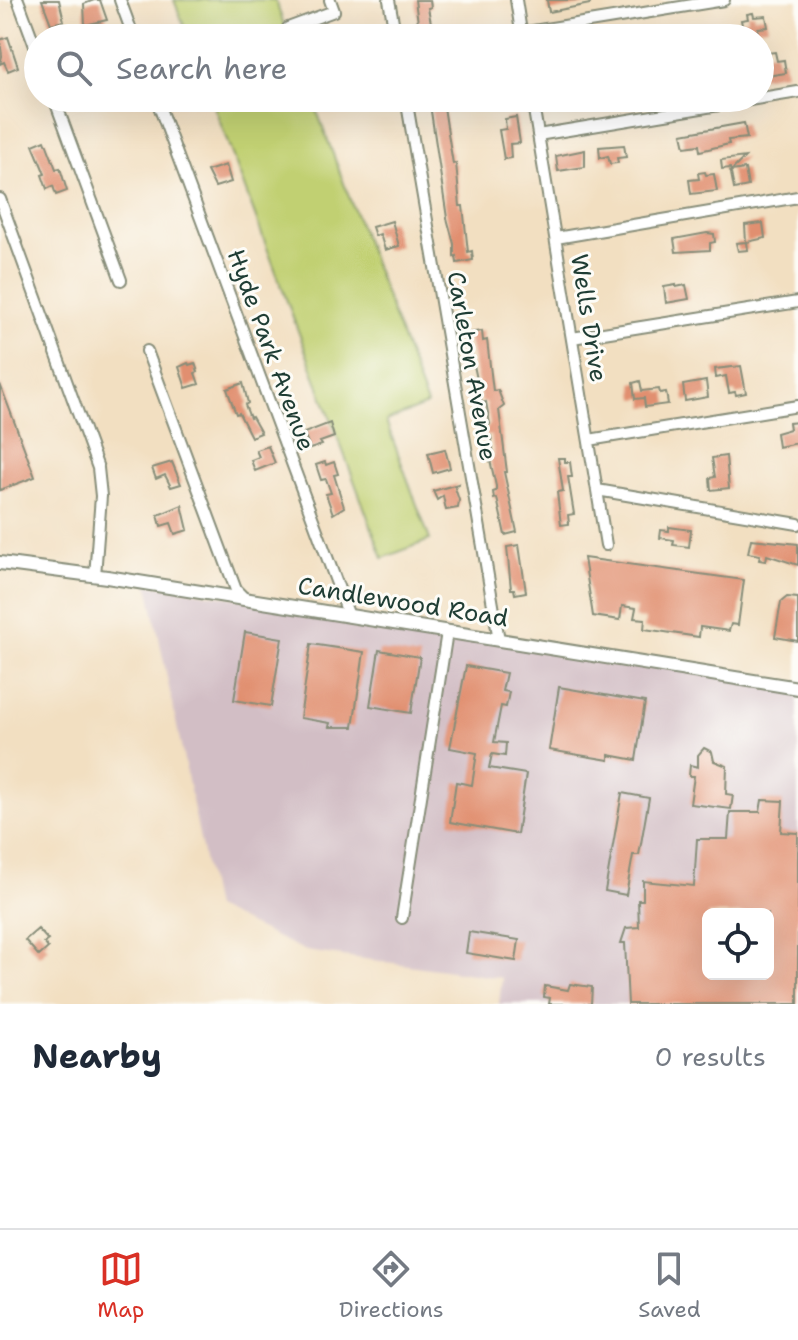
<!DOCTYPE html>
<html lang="en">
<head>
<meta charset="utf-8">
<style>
	body { margin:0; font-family:"Shantell Sans",sans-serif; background:#f6f6f7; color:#1f2937 }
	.controls { position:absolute; right:24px; bottom:24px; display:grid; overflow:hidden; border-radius:12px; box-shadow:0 8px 32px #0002 }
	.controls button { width:72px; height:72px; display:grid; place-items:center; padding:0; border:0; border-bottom:2px solid #e0e1e3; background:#fff; color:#1f2937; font:40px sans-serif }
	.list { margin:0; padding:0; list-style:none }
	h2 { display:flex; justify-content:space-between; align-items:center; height:104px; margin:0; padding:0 32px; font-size:34px }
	h2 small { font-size:26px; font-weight:400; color:#747a83 }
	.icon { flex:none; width:44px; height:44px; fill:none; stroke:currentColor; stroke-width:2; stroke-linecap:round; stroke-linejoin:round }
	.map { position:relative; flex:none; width:798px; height:1004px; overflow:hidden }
	.search { position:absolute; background:#fff; box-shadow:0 8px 32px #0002; left:24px; right:24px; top:24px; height:88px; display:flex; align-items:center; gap:20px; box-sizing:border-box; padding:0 28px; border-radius:44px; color:#747a83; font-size:30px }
	.sheet { height:224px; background:#fff }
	nav { display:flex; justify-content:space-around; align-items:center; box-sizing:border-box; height:112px; border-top:2px solid #e0e1e3; background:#fff; font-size:22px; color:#747a83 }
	nav a { display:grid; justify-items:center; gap:4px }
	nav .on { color:#d93025 }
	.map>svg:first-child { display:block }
	.industrial { fill:#d2bec5; fill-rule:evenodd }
	.green { fill:#c1d072; stroke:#708653; stroke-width:2 }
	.building { fill:#e18f6f; fill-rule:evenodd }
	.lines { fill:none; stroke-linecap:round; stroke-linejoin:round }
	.minor-casing { stroke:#888e7a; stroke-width:14 }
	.tertiary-casing { stroke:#888e7a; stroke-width:16 }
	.minor { stroke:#fff; stroke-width:10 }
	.tertiary { stroke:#fff; stroke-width:12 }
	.labels { text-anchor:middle; stroke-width:6; stroke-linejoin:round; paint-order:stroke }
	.street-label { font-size:24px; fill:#1f3d34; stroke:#fdfcf7 }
</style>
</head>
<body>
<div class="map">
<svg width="798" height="1004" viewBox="0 0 798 1004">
	<rect width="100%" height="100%" fill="#fdfcf7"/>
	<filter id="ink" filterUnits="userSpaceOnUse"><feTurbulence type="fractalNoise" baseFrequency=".0125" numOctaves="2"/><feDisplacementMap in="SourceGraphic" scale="16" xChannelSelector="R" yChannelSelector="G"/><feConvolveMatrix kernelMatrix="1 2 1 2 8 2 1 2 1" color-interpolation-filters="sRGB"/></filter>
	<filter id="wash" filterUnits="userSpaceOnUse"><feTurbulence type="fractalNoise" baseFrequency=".006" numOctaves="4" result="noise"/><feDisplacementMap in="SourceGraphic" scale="32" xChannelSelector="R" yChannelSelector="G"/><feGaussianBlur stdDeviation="1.8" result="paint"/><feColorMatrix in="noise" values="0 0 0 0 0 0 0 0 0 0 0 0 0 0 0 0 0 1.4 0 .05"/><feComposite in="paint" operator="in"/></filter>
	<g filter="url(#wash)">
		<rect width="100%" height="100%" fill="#f2dfc1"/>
		<!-- industrial -->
		<path class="industrial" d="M148,584L798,688V1004H499L502,978L306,951L214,908ZM708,914H768V974H708Z"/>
		<!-- green -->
		<path class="green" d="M174,0H275L289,38H189Z
			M211,98H312L427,405L386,421L430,540L383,558Z"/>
		<g id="blocks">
			<!-- building -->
			<path class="building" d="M42,0H59L64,21L51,24Z
				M94,0H100L107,20L85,25L84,4Z
				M415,0H430L431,7L428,8L434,38H420Z
				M547,0H589L590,4L549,12Z
				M753,13L754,17L766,16L768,27L758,28L757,35L750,36L749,29L743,30L741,20L748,19L747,14Z
				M8,37L18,67L8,71L4,62L0,64L2,56L0,40Z
				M775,52L777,61L784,60L786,73L760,77V54Z
				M429,98H449L450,106L444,107L448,133L453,164L456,163L460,206H463L468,252L472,251L473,260L457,263L456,256L454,257V244L447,218Z
				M547,98H598V102L579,105L580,108L548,111Z
				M516,117L520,143L510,144L511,158L504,159L499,130L506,129L505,119Z
				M744,123L747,138L728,140L729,144L700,151L699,145L685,147L682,134Z
				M45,140L56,169L60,168L67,191L56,195L53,186L47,189L42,175L45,174L33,145Z
				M624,145L626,157L617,158L618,163L610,164L608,156L600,158L599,147Z
				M585,150V167L558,171L556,156Z
				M745,157L731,171L745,169L748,186L734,189L730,168L722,169L721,160Z
				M226,165L231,182L215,187L207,171Z
				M705,172L706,175L714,174L717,191L691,194L689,180L699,179L698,173Z
				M392,221L399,246L385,250L380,234L375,236L372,227Z
				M763,223L765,238L747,242L748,250L738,251L736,243L746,242L745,225Z
				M707,233L714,234L715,242L710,243V250L676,252L674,239Z
				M676,285V287L686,285L689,299L666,303L664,287Z
				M482,331L483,341L487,340L493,391L498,390L504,406L499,410L507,472H504L517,532L505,535L497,498L494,499L493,492L496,491V486L490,460L494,455L491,436H487L486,430L490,424L486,402L482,403L468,337L469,333Z
				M188,363L189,365L195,363L198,372L195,373L199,384L186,388L179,367Z
				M741,366L746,393L736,395L735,392L729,393L726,376L716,378L715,369Z
				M640,381L642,391L659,389L660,393L666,392L668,404L645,407L644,398L635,399L633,383Z
				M706,381L708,397L685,401L683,385Z
				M243,383L248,403L245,405L250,418L252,417L261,433L251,437L239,413L236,414L227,389Z
				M0,384L35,477L0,490Z
				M798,422V443L778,447L776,433L790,429L789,423Z
				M330,423L334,437L320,442L322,445L310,449L304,433Z
				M268,446L275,463L255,471L251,460L259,457L256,450Z
				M445,449L450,468L433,473L428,453Z
				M726,456L729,488L711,490L710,478L715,477L712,458Z
				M558,458H565V462H570L572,477H568L574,514L568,515L569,524L561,525L557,492L563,491Z
				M172,462L181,484L171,487L165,475L156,479L152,468Z
				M325,462L326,465L334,462L338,474L334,475L344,507L333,514L326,494L331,493L326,479L321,480L316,465Z
				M458,484L455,488L459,500L458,508L446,510L443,496L437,500L433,491Z
				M182,505L188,530L175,534L171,523L161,526L158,515Z
				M669,527L691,530L689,547L673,545L674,540L660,538L661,530L669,531Z
				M751,539L798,544V565L767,555L766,561L759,560L760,555L748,553Z
				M519,545L526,592L515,594L514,589H511L507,547Z
				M584,558L744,580L738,625L731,624L729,631L700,627L699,637L644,629L645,619L634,618L636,608L622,606L620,620L593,616Z
				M787,597L798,598V641L775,637L781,602Z
				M245,632L282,638L271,706L234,700Z
				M311,644L364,652L353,727H329L330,723L300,718Z
				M379,650L420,657L411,713L370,706Z
				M466,666L506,673L502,691L509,692L506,707L501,706L494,742L506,743L505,756L492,754L489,768L526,774L517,834L450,822L456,782L472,785L477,753L450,748Z
				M559,687L645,702L636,760L609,755V760L549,750Z
				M704,748L712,752L714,761L727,766L726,794L733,795L731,809L690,804L694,776H689L690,765L698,767V755Z
				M622,793L649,798L639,855H633L626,895L605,891Z
				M762,800L783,801L781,832L798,833V1004H628L625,943H621L626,928L639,927L638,900H643V881L694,886L697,839H728L730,812H760ZM708,914H768V974H708Z
				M38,929L48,940L44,943L48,948L39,956L25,940Z
				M469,932L519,940L516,961L466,953Z
				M570,984L592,987L591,1004H549L550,998L544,997L545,986L568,990Z"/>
		</g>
	</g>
	<g filter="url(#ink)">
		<use href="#blocks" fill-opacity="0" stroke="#888e7a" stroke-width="2"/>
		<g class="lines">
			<!-- minor casing -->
			<g class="minor-casing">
				<path id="minor" d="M18,0L38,54
					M120,0L134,38
					M389,0L396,38
					M516,0L522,38
					M288,28L334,11L330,0
					M521,33L724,0
					M54,98L121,280
					M156,98L349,616
					M406,98L499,640
					M532,98L606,545
					M538,135L798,92
					M0,199L98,468L101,496L95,576
					M556,238L798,197
					M572,338L798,302
					M147,351L236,590L245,599
					M589,440L798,406
					M597,490L798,524
					M402,918L447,632"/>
			</g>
			<!-- tertiary casing -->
			<g class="tertiary-casing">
				<path id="tertiary" d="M0,563L107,577L798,688"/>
			</g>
			<!-- minor -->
			<use href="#minor" class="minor"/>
			<!-- tertiary -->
			<use href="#tertiary" class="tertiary"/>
		</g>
	</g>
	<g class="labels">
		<!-- street labels -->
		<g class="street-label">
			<text transform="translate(589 318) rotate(81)" y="8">Wells Drive</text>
			<text transform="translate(271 350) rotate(70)" y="8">Hyde Park Avenue</text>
			<text transform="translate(472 366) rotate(80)" y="8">Carleton Avenue</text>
			<text transform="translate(403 602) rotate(9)" y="8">Candlewood Road</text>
		</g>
	</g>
</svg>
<div class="controls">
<button><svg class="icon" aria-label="locate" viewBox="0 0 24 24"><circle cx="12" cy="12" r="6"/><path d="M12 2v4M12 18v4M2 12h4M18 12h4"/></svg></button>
</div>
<div class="search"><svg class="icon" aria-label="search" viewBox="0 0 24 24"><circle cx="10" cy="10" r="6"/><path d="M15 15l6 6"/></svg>Search here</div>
</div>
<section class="sheet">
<h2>Nearby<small>0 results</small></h2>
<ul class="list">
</ul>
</section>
<nav>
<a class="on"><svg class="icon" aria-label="map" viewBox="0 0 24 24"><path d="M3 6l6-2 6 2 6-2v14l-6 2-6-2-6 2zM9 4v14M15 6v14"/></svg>Map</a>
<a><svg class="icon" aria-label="directions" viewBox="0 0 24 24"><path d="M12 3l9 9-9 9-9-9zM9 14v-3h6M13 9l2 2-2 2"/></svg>Directions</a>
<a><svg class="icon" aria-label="saved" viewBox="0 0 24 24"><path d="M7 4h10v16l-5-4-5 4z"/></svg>Saved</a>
</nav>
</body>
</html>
